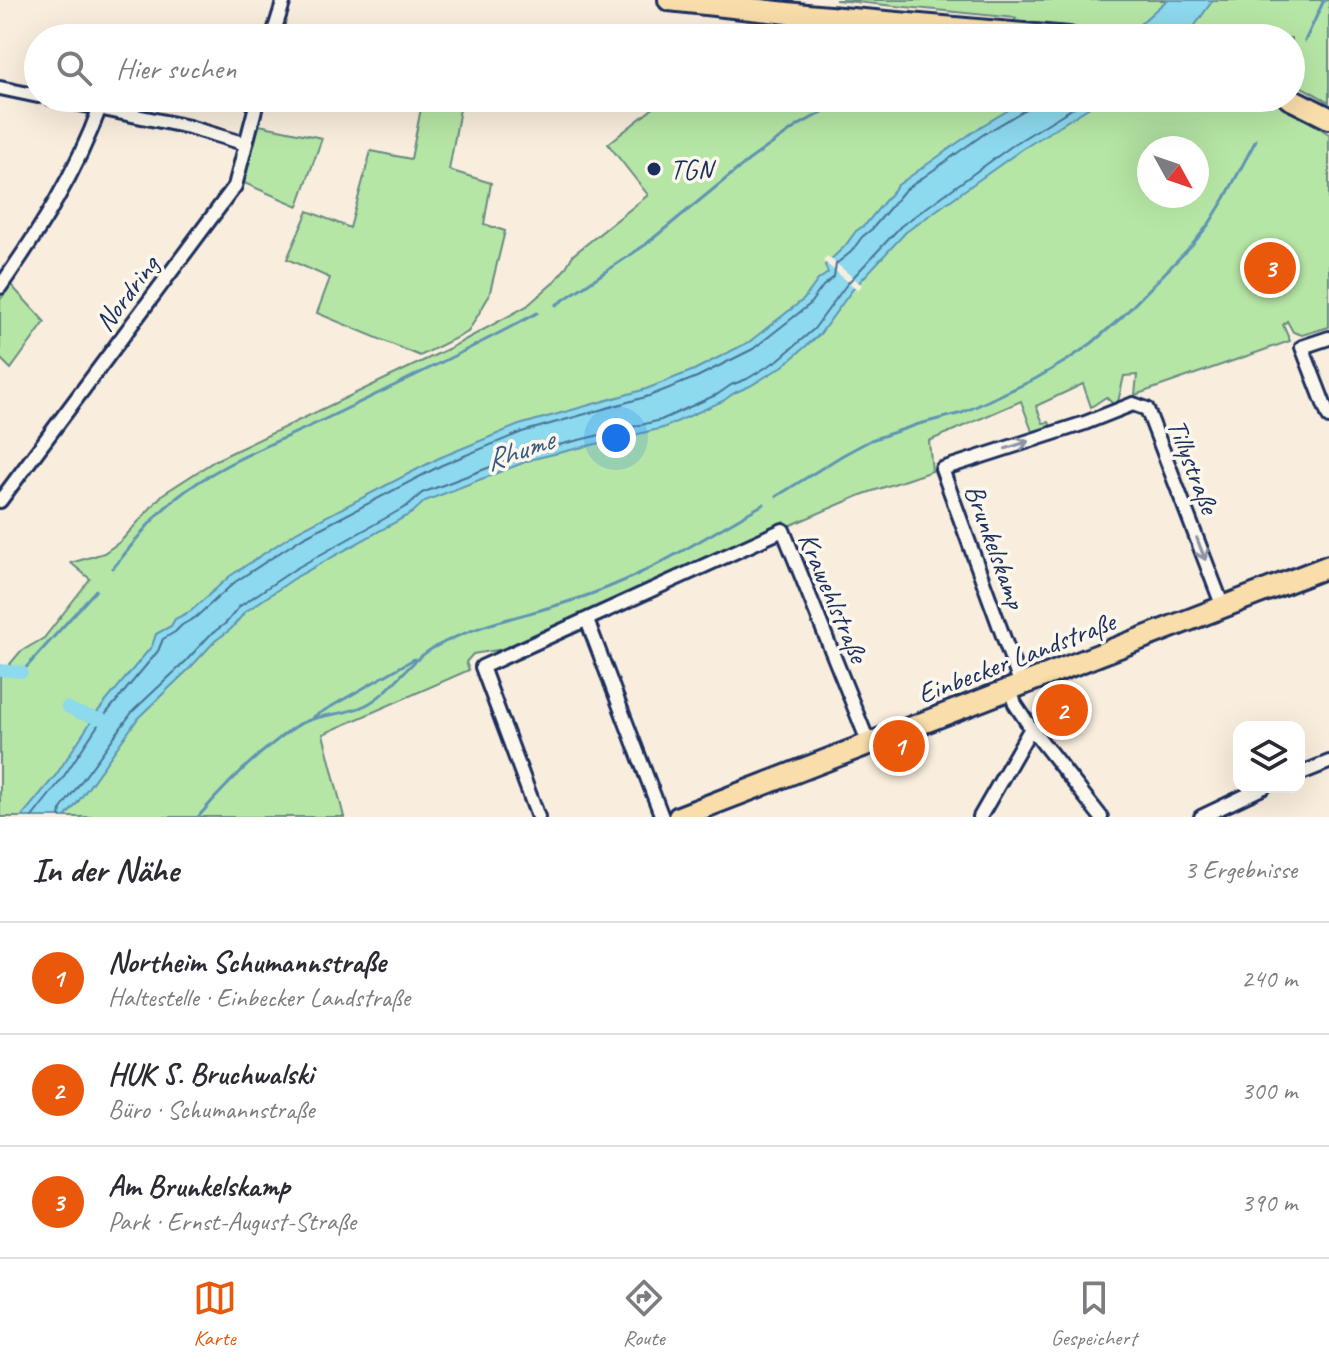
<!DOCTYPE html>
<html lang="de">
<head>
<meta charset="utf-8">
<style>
	body { margin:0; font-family:Caveat,sans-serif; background:#f7f7f7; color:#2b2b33 }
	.controls { position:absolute; right:24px; bottom:24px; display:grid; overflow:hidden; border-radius:16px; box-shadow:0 8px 32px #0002 }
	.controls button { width:72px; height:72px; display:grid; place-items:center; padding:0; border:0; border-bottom:2px solid #e1e1e2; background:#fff; color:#2b2b33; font:40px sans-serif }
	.compass { position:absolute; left:1137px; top:136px; width:72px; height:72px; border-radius:50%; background:#fff; box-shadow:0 8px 32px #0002; rotate:130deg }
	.you { position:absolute; left:616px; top:438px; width:28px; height:28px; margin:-20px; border:6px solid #fff; border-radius:50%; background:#1a73e8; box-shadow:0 0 0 12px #1a73e833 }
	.badge { display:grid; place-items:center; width:52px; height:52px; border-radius:50%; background:#ea580c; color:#fff; font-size:26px; font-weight:700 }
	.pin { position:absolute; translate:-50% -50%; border:4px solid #fff; box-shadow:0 2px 8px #0006 }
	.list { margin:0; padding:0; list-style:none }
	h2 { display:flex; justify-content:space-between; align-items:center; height:104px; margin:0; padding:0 32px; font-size:34px }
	h2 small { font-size:26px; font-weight:400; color:#7c7c81 }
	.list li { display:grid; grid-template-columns:52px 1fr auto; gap:24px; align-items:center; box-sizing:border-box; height:112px; padding:0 32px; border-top:2px solid #e1e1e2 }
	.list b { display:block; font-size:30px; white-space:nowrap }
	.list p { margin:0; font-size:26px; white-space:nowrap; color:#7c7c81 }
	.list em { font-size:26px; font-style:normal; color:#7c7c81 }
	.icon { flex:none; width:44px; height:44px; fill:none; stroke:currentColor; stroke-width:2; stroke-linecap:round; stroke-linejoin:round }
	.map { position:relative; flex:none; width:1329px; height:817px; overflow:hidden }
	.search { position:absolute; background:#fff; box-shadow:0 8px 32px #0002; left:24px; right:24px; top:24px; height:88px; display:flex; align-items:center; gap:20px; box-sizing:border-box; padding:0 28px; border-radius:44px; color:#7c7c81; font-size:30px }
	.sheet { height:440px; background:#fff }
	nav { display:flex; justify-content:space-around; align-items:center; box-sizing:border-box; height:112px; border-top:2px solid #e1e1e2; background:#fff; font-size:22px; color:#7c7c81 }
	nav a { display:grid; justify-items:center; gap:4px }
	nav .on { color:#ea580c }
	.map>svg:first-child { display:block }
	.green { fill:#b6e6a5; stroke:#688a82; stroke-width:2; fill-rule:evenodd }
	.water { fill:#8dd9ed; stroke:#5f95b4; stroke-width:2 }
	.pier { fill:#f9eedd }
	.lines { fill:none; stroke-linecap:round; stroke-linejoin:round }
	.shore { stroke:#497397; stroke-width:2 }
	.stream { stroke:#5f95b4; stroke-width:3 }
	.canal { stroke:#8dd9ed; stroke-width:12 }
	.minor-casing { stroke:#1b2f5e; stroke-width:18 }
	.primary-casing { stroke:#1b2f5e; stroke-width:26 }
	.minor { stroke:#fbf7ec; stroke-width:12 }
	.primary { stroke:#f9deab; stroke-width:20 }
	.oneway { stroke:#8b93a5 }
	.poi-dot { fill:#1b2f5e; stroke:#fbf7ec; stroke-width:3 }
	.labels { text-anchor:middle; stroke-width:7; stroke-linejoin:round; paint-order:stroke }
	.poi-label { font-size:28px; fill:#1b2f5e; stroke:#fbf7ec; text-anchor:start }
	.street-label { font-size:28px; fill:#1b2f5e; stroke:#fbf7ec }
	.water-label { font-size:30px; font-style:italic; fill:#385a82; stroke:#fbf7ec }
</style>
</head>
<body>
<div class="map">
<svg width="1329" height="817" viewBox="0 0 1329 817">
	<rect width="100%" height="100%" fill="#f9eedd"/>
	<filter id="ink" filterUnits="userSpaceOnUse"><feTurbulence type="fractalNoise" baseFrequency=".0125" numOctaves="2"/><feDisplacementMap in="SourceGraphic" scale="16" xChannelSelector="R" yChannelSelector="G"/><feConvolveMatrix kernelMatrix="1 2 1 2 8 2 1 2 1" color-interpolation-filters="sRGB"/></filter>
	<g filter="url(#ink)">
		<!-- green -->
		<path class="green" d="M835,0H1329V102L1291,81V38H1003L1016,18Z
			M843,32L938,38H841Z
			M423,98H462L449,170L491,183L484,224L505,231L489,296L468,332L420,356L317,313L330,278L287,259L308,211L350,228L371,151L411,159Z
			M666,98H1265L1290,110L1329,134V327L1302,335L1293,332L1287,321L1283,325L1290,341L1135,395L1137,375L1124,376L1118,402L1113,404L1106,397L1091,407L1083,384L1036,406L1043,423L1049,422L1051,427L1033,434L1021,401L929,441L932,471L861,495L789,526H772L742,545L510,648L473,654L466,662L469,670L323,734L344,817H0V676L20,652L44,638L90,579L71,563L104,553L121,541L163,494L216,460L450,348L527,306L553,283L565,269L573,255L648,195L608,144ZM1149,148H1197V196H1149Z
			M259,125L322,138L298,206L244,183Z
			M11,285L45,322L11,369L0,358V300Z"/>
		<!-- water -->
		<path class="water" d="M1167,0H1213L1186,38H1124Z
			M1029,98H1104L1021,150L906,232L853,289L820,334L783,366L750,386L734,393L723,401L663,428L533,459L425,501L412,513L298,576L245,612L231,629L215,641L190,668L139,717L75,806L65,817H21L56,775L98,711L152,646L156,634L171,626L175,619L191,611L230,576L298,531L439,458L519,425L646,389L694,370L749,342L804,299L818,280L828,273L825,265L845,246L856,231L866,224L898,185L980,127Z"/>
		<!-- pier -->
		<path class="pier" d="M1131,27L1137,28L1182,38H1120Z
			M827,256L862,285L858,290L823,261Z"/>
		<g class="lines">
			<!-- shore -->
			<path class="shore" d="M32,817L62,779L104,716L158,651L163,639L175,632L182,625L196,617L235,582L302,538L442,465L522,432L649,396L697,377L753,349L809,305L823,286L834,277L836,264L851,252L862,237L872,229L904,191L984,134L1028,108L1031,103L1032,98
				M60,817L61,809L133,711L184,663L210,635L226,623L240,606L295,569L407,506L422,493L530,452L661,420L718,394L731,385L747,379L778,360L814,329L847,284L901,226L1016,143L1089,98"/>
			<!-- stream -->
			<path class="stream" d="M1305,41L1324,0
				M556,305L645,245L749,160L799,125L848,98
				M777,496L843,455L871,440L919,424L962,413L1035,379L1066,361L1092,343L1122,317L1192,245L1209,224L1225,198L1256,140
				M113,568C133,545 150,519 174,500C216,465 270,445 319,422C392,387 465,352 537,313
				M22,672L96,590
				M313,717L414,659
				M198,817C222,789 247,763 276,741C286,733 295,725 307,721C326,713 347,715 366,705C393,691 408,661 435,647C485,620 538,614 591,594C652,572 707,536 764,504"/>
			<!-- canal -->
			<path class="canal" d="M0,670L22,672
				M67,707L79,713L107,721"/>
			<!-- minor casing -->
			<g class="minor-casing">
				<path id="minor" d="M272,38L284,0
					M0,88L38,96
					M51,98L189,127L246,144
					M0,287C40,230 76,173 100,107
					M1329,338L1302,347L1329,417
					M0,501L235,186L258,98
					M587,620L662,817
					M1021,685L942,469L1085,423L1133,404L1147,409L1223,607
					M1010,689L1015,704L1031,728L1101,817
					M1299,774L1329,762
					M538,817L482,667L783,530L869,744
					M980,817L1031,728
					M1201,817L1264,787"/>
			</g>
			<!-- primary casing -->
			<g class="primary-casing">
				<path id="primary" d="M669,0L806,15L1069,38
					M1289,98L1329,118
					M679,817L1329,566"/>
			</g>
			<!-- minor -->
			<use href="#minor" class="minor"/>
			<!-- primary -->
			<use href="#primary" class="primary"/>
		</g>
		<!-- one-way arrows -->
		<defs><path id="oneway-shaft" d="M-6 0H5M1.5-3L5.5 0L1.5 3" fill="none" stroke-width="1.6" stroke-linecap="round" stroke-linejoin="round" transform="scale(2)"/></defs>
		<g class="oneway">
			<use href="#oneway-shaft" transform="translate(1017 445) rotate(-18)"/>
			<use href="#oneway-shaft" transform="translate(1201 549) rotate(69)"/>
		</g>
	</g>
	<!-- markers -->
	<circle class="poi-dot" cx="654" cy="169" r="8"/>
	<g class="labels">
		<!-- poi labels -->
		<g class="poi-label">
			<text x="670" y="179">TGN</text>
		</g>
		<!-- street labels -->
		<g class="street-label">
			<text transform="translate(126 293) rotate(-53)" y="10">Nordring</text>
			<text transform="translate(1194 466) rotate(69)" y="10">Tillystraße</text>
			<text transform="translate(996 546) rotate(70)" y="10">Brunkelskamp</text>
			<text transform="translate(834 597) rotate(67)" y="10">Krawehlstraße</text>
			<text transform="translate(1016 657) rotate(-21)" y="10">Einbecker Landstraße</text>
		</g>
		<!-- water labels -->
		<g class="water-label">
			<text transform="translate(519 450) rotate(-19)" y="10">Rhume</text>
		</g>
	</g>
</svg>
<div class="controls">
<button><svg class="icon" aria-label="layers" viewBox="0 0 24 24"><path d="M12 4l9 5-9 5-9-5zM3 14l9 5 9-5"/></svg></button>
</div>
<svg class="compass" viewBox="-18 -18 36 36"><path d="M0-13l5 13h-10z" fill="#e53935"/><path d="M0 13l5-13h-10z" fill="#7c7c81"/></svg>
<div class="you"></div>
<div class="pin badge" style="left:899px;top:746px">1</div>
<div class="pin badge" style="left:1062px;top:710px">2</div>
<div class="pin badge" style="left:1270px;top:268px">3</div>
<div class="search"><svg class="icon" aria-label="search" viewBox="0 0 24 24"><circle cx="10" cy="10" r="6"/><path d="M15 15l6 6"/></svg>Hier suchen</div>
</div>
<section class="sheet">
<h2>In der Nähe<small>3 Ergebnisse</small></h2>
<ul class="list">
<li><span class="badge">1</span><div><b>Northeim Schumannstraße</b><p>Haltestelle · Einbecker Landstraße</p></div><em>240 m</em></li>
<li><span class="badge">2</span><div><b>HUK S. Bruchwalski</b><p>Büro · Schumannstraße</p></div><em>300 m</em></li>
<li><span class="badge">3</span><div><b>Am Brunkelskamp</b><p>Park · Ernst-August-Straße</p></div><em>390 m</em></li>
</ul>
</section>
<nav>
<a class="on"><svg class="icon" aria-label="map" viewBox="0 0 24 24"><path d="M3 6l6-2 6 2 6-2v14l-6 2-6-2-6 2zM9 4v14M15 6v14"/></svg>Karte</a>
<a><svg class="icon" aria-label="directions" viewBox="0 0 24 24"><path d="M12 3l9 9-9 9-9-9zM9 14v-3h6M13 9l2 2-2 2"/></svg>Route</a>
<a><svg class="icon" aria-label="saved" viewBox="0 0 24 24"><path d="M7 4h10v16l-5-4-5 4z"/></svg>Gespeichert</a>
</nav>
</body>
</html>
